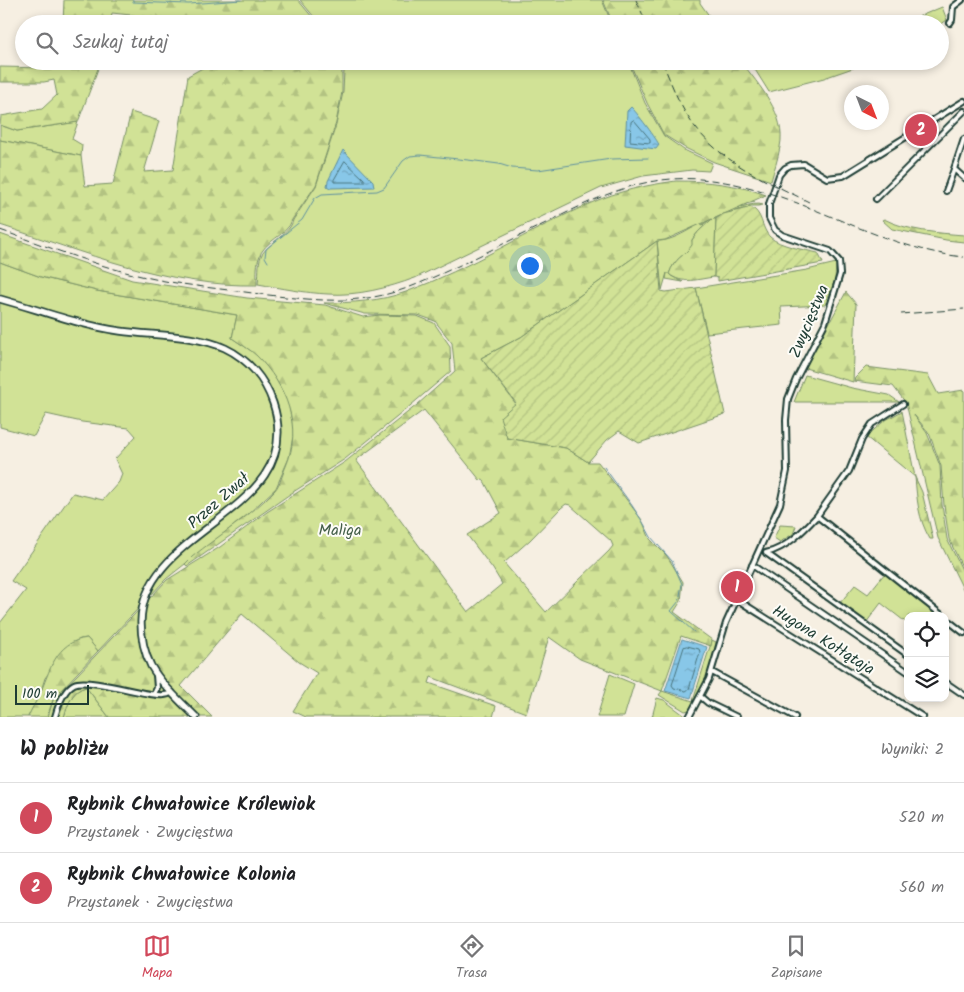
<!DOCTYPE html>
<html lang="pl">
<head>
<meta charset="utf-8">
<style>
	body { margin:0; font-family:Kalam,sans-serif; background:#f6f6f6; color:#202124 }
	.controls { position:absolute; right:15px; bottom:15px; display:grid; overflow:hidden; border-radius:10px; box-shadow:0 2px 8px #0003 }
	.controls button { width:45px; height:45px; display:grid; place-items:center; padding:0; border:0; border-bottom:1px solid #e0e0e0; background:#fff; color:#202124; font:25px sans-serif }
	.compass { position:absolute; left:844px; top:85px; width:45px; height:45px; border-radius:50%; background:#fff; box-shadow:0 2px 8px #0003; rotate:138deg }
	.scale { position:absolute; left:15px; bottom:12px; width:74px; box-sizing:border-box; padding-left:5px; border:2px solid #1f3d34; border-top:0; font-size:14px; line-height:18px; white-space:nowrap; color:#1f3d34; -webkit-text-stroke:4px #fdfcf7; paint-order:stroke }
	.you { position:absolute; left:529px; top:265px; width:18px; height:18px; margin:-12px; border:4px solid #fff; border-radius:50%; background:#1a73e8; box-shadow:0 0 0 8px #1a73e833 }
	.badge { display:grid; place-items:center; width:32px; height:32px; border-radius:50%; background:#d1495b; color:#fff; font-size:16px; font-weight:700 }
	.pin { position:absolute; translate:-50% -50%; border:2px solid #fff; box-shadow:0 1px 5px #0006 }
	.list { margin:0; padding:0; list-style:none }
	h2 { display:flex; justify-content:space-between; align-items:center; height:65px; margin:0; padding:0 20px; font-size:21px }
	h2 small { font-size:16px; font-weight:400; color:#757577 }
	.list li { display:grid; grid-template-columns:32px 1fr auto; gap:15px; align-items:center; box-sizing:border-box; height:70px; padding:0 20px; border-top:1px solid #e0e0e0 }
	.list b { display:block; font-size:19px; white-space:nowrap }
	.list p { margin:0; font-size:16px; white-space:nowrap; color:#757577 }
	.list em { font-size:16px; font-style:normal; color:#757577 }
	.icon { flex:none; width:28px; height:28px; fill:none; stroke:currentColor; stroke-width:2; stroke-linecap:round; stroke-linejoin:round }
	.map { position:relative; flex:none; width:964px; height:717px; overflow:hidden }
	.search { position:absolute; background:#fff; box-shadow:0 2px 8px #0003; left:15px; right:15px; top:15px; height:55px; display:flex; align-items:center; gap:12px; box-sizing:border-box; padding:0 18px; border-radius:28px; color:#757577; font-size:19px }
	.sheet { height:205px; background:#fff }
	nav { display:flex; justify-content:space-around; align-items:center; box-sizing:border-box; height:70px; border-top:1px solid #e0e0e0; background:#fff; font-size:14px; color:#757577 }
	nav a { display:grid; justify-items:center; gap:2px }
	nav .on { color:#d1495b }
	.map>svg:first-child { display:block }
	.green { fill:#d1e296; stroke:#789065 }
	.forest { fill:url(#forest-firs); stroke:#789065; fill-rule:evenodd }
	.garden { fill:url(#garden-furrows); stroke:#789065 }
	.water { fill:url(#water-ripples); stroke:#5e90a0 }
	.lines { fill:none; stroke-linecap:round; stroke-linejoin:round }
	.shore { stroke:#49747c; stroke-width:1 }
	.stream { stroke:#5e90a0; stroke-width:1 }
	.street-casing { stroke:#1f3d34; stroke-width:8 }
	.secondary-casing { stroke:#1f3d34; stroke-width:9 }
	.street { stroke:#fdfcf7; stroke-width:4 }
	.secondary { stroke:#fdfcf7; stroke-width:5.5 }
	.rail { stroke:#1f3d34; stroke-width:1; stroke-dasharray:8 4; stroke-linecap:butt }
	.labels { text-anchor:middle; stroke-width:4; stroke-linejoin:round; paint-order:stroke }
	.street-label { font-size:16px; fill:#1f3d34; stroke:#fdfcf7 }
	.park-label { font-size:16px; fill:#435e48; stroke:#fdfcf7 }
</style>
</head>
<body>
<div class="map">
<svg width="964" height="717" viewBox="0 0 964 717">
	<defs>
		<pattern id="forest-firs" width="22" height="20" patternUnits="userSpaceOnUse" patternTransform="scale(1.25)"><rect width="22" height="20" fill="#d1e296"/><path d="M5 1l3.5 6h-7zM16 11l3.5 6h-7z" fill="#b3c382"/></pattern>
		<pattern id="garden-furrows" width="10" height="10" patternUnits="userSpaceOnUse" patternTransform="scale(1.25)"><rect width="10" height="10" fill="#d1e296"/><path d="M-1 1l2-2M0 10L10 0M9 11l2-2" fill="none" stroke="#b3c382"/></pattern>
		<pattern id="water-ripples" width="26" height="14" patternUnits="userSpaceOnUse" patternTransform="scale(1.25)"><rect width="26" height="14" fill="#88c7e8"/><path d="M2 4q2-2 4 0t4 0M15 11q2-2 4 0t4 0" fill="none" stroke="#6fa3bd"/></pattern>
	</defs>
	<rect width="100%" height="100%" fill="#f6efe2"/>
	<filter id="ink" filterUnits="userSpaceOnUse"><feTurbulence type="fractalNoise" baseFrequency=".02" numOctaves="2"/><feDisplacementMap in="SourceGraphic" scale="10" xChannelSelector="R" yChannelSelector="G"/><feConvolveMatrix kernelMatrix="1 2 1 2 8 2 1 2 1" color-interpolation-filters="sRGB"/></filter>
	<g filter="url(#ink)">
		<!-- green -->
		<path class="green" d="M300,0H602L612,24H320Z
			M942,7L947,20L940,25L901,24Z
			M342,61H628L645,103L664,136L684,150L712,163L709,171L692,170L643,176L601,188L415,278C388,288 357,296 328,294C305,293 281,288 258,284C259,276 258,263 261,256C268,243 291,233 293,220L316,186L336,125L343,92L344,71Z
			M777,61H873L824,78L769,92L754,68Z
			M78,122L72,139L82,145L81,156L0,140V125L17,131Z
			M750,201L755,202C737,205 714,213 701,226C705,224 711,218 717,215C726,211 755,201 763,205L758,206H749V208C725,212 706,219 692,240L693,245C684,257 675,257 669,274L671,276L683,282L666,279L667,273L662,290L657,241C677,242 703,219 721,212C731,208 743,208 750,201Z
			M0,262L41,277L97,291L237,315L232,338L256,354L274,375L288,402L294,431L289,458L276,488L247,515L166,579L98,651L87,638L80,639L72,644L45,678L40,694L28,717H0V623L26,590L11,581L73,493L103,500L119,482L122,474L115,459L136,436L129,428L82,422L46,414L34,436L0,427Z
			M836,263L835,280L825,305L781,307L782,325L707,333L696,288L807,270Z
			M805,375L852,388L889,395L899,402H794Z
			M780,525L796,526L793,534L780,542L774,538Z
			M885,573L939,616H908V624L881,603L866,623L839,604L855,585L868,594Z
			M712,640L716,642L710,671L689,710L685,711L659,695L662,691L693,701Z
			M610,674L634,684L624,717H597Z
			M86,687L109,717H64C68,704 72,690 86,687Z
			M657,698L664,700L684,715V717H652Z"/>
		<!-- forest -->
		<path class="forest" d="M64,0H298L318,24H196L187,21L112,13L110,24H63Z
			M603,0H700V3L715,24H613Z
			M215,61H340L342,71V92L336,123L316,185L292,220C288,235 263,241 259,258C256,266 257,277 257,285C167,287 84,252 0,225V140L81,156L85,186L113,184L131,112L159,121L144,172L173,170L188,76Z
			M629,61H741C759,86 787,115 780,147C778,159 774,170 771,181L714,162L685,148L664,135L647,103Z
			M82,63L99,66L78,122L17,131L0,125L1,116L42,109L57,95L54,80L44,82H0V67L46,68Z
			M676,181C707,181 736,184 766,195L713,219H716L714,277C698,279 682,285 669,274C675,257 684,257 692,245V240L698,232L712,219L665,240L657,241L521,337L481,358L516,404L507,438L566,448L588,462H598L642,520L650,539L667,556L683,582L681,601L674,612L712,640L711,646L681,636L662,691L580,659L549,637L526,713L431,677L429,683L496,706L493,717H306L293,711L317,673L299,662L242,614L181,686L212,717H109L86,687C72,690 68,704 64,717H48L54,697L47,717H28C31,710 35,703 39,696C50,671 55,642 87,638L98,651L60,691L77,675L167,580L220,547L267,512L345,462L417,405L455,371L452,343L435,321L418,315L365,314L324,303C351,303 381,301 406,292C471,268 529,230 591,203C618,191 647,185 676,181ZM424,410L480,480L483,479L501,513L467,535L493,569L502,584L468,612L356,460ZM566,504L570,505L611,541L613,546L609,551L546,612L504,563L530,540L561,508Z
			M884,219C907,231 938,233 964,235V242L946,240L892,229L882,220Z
			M0,234L132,280L247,298L325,305L363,317L380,315L417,316L434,323L450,346L451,371L397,417L345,459L290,494L187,566L185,564L192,557C219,535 251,516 275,490C280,484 283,473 286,466C303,427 286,385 257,356C250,349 240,344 232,338L237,315L97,291L41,277L0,262Z
			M846,292L856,304L853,382L805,368Z
			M866,367L928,375L938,394L964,390V571L949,539L944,505L941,466L929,433L914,415L927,433L940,466L942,505L947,539L964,574V591L938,538L906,403L893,386L854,381L855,378Z
			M902,411L915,477L922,492L933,539H930C918,519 917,499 915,477L866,437L884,421Z"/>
		<!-- garden -->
		<path class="garden" d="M749,206C764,213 760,227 770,237C779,246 806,250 818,253L823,263L718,281V278L714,277L716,219L723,214L748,208Z
			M657,241L661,291L666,292L696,288L725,414L639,443L619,431L607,440L588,462L566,448L507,438L500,417L516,403L481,358L521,337Z"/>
		<!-- water -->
		<path class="water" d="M631,107C635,110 659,142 659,145L656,149L625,145L627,111Z
			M343,150L373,181L374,187L330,188L327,186L328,181Z
			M682,639L707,647L691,698L665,691Z"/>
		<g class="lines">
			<!-- shore -->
			<path class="shore" d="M634,120L650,139V143L630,141L631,122Z
				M345,161L364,179V182H334V180Z
				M687,646L699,649L700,652L689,689L686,691L674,688L672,685L684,647Z"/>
			<!-- stream -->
			<path class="stream" d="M133,0V2L189,4L241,0
				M268,262L265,257L266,249L302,220L315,198L322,194L377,191L384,188L403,161L410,156L420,155L468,160L499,164L512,168L538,170L611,159L648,158
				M604,467L631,504L644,524L651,537L672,561L682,584L679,601L671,611L694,632"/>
			<!-- street casing -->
			<g class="street-casing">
				<path id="street" d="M950,23L952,20L953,7L962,0
					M954,169L964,139
					M946,191L954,169L964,178
					M876,199L964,111
					M817,516L849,471L862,439L872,424L903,404
					M766,553C787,548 803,531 817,516L943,616
					M766,553L908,655
					M752,565L908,672
					M736,599L923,717
					M945,618L964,633
					M712,672L795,717
					M945,682L964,695
					M154,694L157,688L156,675
					M701,697L708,703L737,717
					M55,717C58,706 63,690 74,684C86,678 134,692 150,694C157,695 166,697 172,692
					M689,717L709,679L726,623L780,504L787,471L786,420L788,399L796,379L825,323L840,274L839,261L830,251L782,235L775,230L769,218V204L779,175L785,168L791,165L804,164L827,178L843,176L964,101"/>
			</g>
			<!-- secondary casing -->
			<g class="secondary-casing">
				<path id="secondary" d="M0,299C40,310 79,325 120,331C154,336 193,334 225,348C248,359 265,379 273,403C309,513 142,526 141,622C141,637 144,652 151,666C162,685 180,701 196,717"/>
			</g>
			<!-- street -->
			<use href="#street" class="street"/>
			<!-- secondary -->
			<use href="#secondary" class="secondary"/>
			<!-- rail -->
			<path class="rail" d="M636,0L647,24
				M662,61C670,80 677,100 688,117C716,161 765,180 809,202
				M0,230C49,247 99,267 150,278C186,286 224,289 260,294C319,301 364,307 420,283C463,265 506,242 548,222C588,202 627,182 672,179C776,172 863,247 964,257
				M901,314L964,309"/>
		</g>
	</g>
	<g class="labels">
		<!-- street labels -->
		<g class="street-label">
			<text transform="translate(808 321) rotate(-67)" y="6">Zwycięstwa</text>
			<text transform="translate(218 500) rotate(-41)" y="6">Przez Zwał</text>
			<text transform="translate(824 639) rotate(32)" y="6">Hugona Kołłątaja</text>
		</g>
		<!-- park labels -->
		<g class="park-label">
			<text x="340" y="535">Maliga</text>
		</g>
	</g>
</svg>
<div class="controls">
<button><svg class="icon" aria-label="locate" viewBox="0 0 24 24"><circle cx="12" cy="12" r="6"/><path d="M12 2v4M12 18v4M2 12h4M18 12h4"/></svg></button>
<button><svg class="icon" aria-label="layers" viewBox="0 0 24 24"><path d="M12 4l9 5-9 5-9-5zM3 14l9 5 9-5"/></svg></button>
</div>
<svg class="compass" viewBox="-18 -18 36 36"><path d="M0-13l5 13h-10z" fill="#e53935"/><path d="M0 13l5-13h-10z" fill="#757577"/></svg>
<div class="scale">100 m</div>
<div class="you"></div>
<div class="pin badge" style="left:737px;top:587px">1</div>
<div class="pin badge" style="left:921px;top:130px">2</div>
<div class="search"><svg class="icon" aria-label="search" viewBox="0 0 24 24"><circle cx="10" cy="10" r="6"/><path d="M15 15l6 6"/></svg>Szukaj tutaj</div>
</div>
<section class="sheet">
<h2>W pobliżu<small>Wyniki: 2</small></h2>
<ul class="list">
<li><span class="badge">1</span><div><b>Rybnik Chwałowice Królewiok</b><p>Przystanek · Zwycięstwa</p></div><em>520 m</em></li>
<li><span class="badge">2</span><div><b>Rybnik Chwałowice Kolonia</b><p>Przystanek · Zwycięstwa</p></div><em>560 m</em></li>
</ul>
</section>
<nav>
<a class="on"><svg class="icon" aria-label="map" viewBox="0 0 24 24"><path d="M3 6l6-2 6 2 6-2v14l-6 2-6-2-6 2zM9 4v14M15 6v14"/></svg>Mapa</a>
<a><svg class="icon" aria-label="directions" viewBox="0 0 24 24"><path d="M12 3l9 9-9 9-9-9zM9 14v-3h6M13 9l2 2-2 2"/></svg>Trasa</a>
<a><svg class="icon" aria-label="saved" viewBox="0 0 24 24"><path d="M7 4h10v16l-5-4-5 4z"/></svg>Zapisane</a>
</nav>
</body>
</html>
